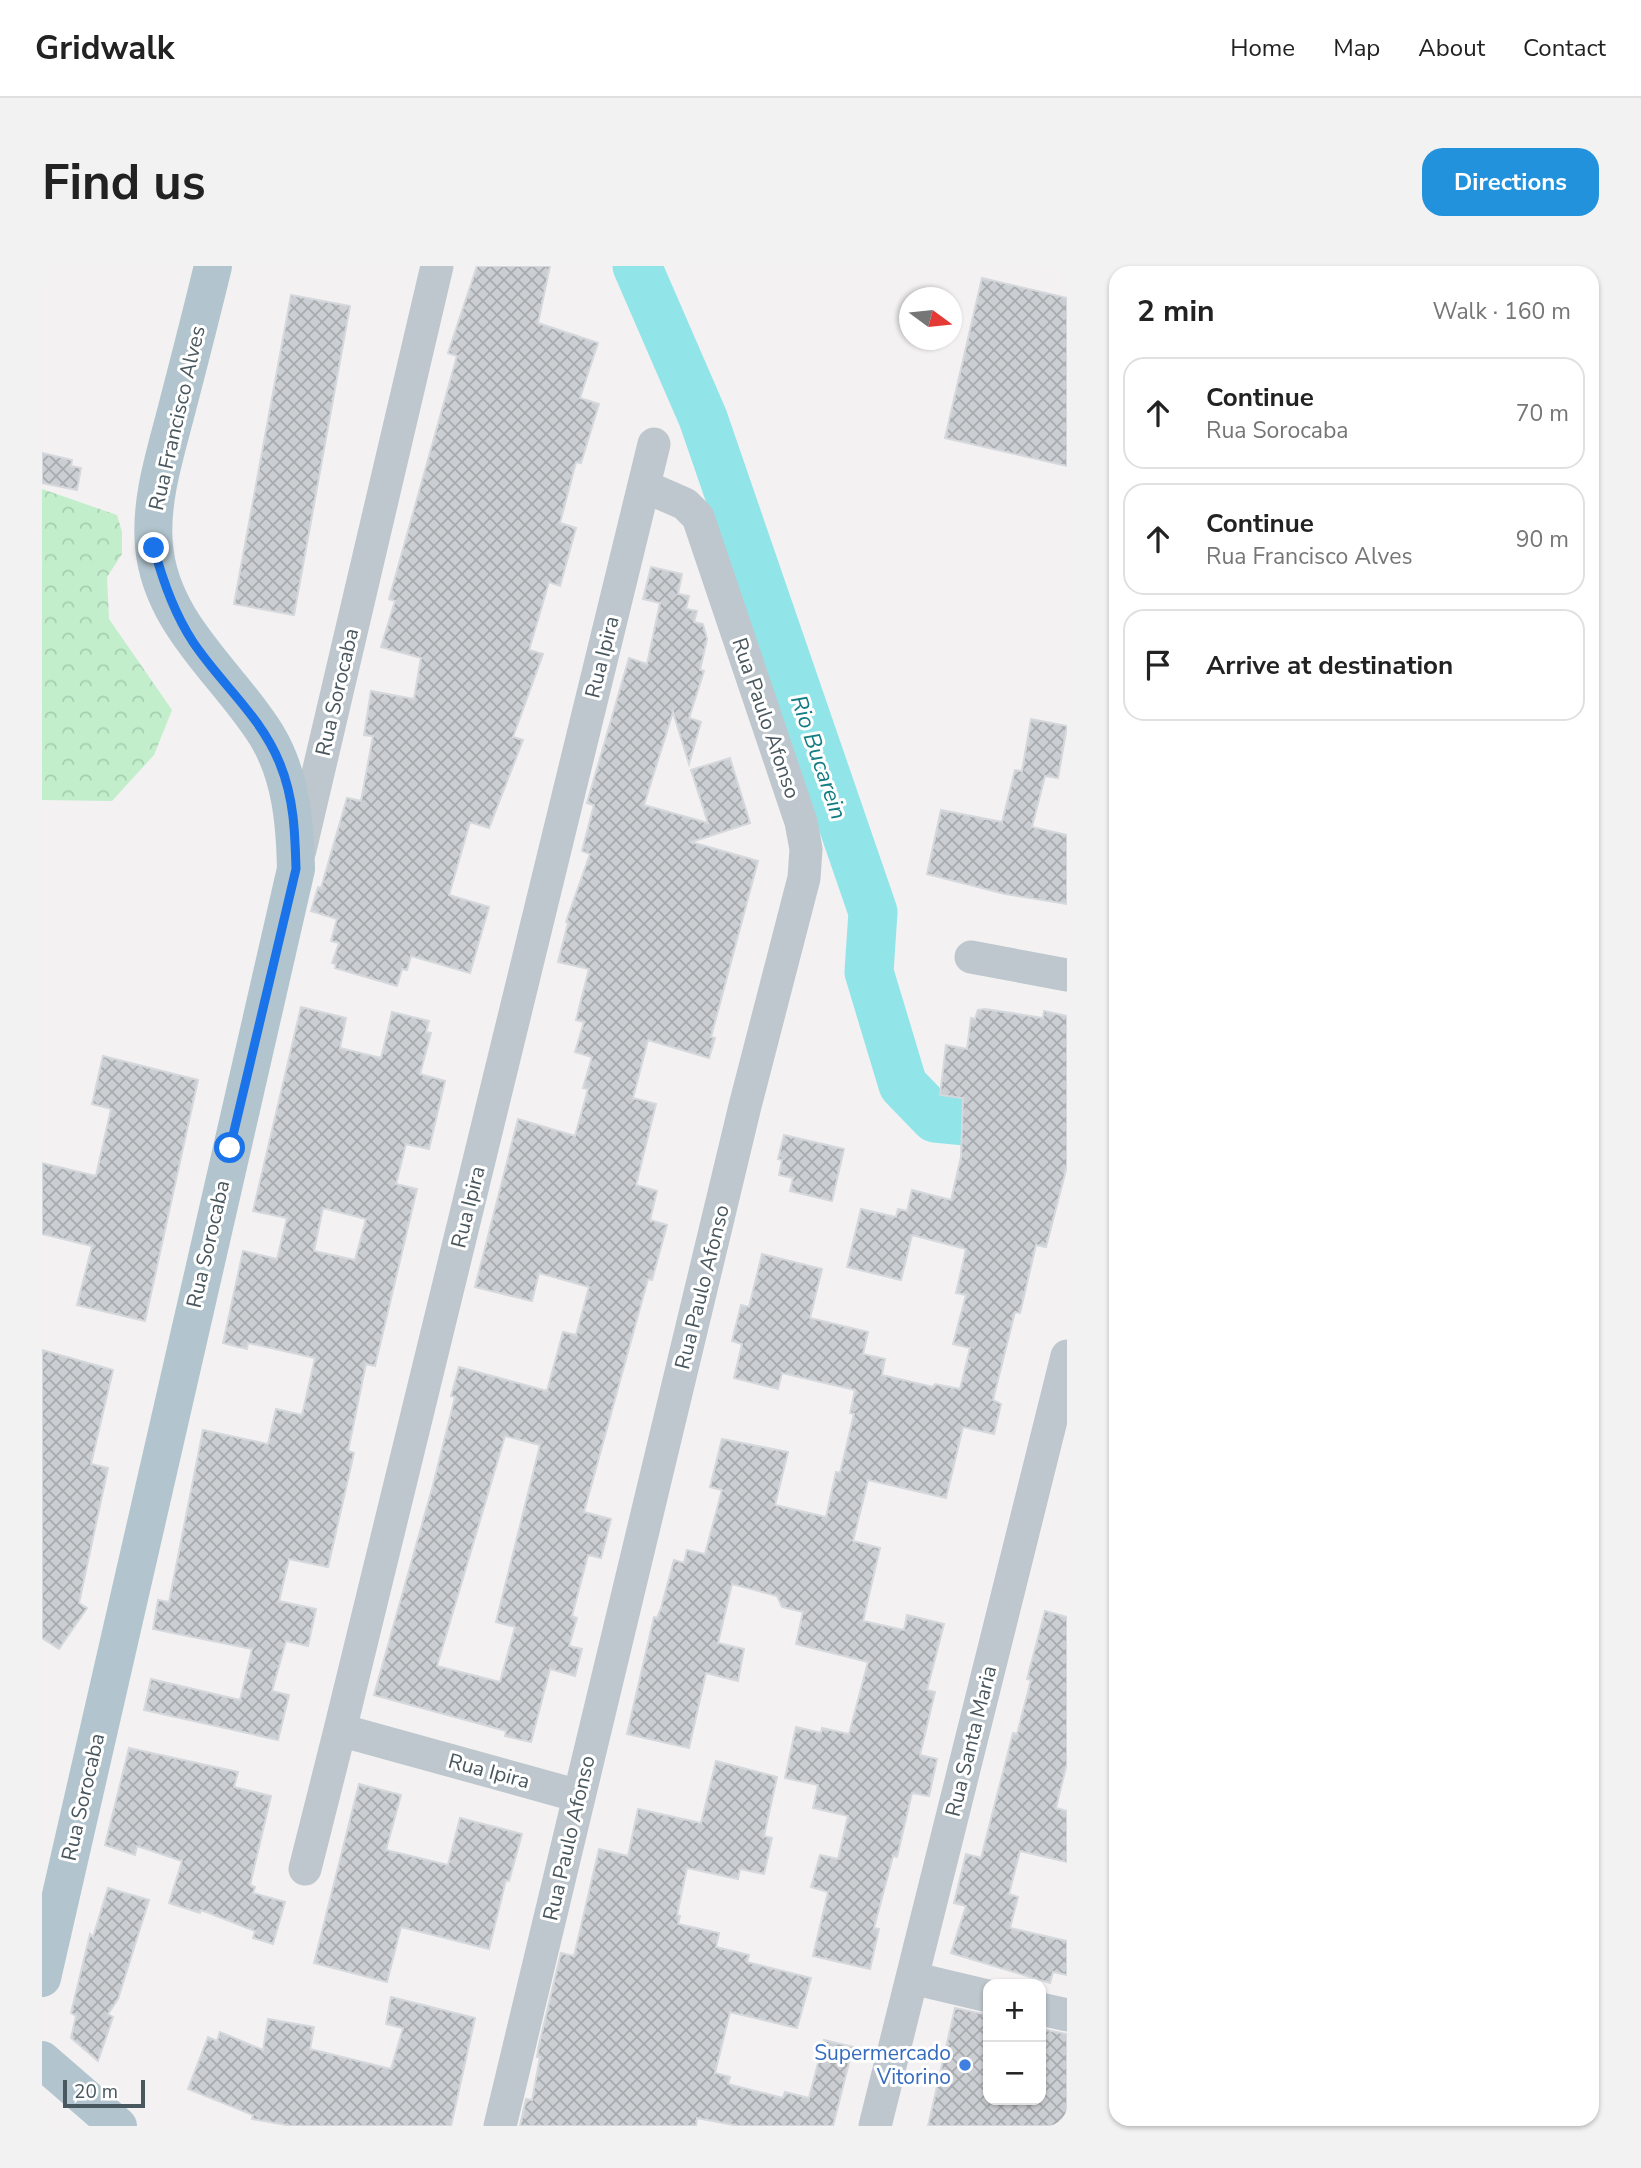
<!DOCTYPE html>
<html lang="en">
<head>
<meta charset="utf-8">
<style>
	body { margin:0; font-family:"Nunito Sans",sans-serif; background:#f2f2f2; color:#222 }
	.controls { position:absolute; right:21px; bottom:21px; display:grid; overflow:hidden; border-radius:14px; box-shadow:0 2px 5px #0004 }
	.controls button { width:63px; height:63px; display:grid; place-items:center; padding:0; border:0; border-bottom:2px solid #e0e0e0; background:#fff; color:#222; font:35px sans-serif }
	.compass { position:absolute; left:857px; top:21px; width:63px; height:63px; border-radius:50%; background:#fff; box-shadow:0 2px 5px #0004; rotate:105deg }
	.scale { position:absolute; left:21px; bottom:18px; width:82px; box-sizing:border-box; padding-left:7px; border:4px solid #49575e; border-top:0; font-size:19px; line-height:24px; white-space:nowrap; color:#49575e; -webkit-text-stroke:5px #fff; paint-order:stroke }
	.stop { position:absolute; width:21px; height:21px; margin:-16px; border:5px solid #1a73e8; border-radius:50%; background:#fff }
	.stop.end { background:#1a73e8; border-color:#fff; box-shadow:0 2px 7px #0008 }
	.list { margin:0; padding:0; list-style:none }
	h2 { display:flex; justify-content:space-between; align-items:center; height:91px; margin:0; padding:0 28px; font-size:30px }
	h2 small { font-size:23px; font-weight:400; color:#767676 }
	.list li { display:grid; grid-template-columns:46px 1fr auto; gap:21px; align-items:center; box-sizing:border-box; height:112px; margin:0 14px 14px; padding:0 14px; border:2px solid #e0e0e0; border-radius:21px }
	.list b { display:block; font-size:26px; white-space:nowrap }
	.list p { margin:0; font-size:23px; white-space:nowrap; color:#767676 }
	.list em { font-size:23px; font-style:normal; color:#767676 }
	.icon { flex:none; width:38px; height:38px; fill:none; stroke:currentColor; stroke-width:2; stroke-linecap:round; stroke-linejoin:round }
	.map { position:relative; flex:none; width:1025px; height:1860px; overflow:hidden; border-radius:21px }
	header { display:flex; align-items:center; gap:42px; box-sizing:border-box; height:98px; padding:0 35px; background:#fff; border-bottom:2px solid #e0e0e0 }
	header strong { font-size:33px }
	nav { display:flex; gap:38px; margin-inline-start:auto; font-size:24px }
	.intro { display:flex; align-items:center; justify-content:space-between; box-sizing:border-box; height:168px; padding:0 42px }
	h1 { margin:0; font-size:49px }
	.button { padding:18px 32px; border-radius:21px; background:#2292dc; color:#fff; font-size:24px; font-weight:700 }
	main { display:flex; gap:42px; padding:0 42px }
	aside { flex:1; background:#fff; border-radius:21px; box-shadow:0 2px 5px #0004 }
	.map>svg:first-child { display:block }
	.forest { fill:url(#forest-crowns) }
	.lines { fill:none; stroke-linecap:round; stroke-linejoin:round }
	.river { stroke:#91e5e9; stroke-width:49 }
	.building { fill:url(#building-cross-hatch); stroke:#d5d8dc; stroke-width:2; fill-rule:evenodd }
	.minor { stroke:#bdc7cd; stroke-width:33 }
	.major { stroke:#b2c5ce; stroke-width:38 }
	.route { stroke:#1a73e8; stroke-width:9 }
	.shop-dot { fill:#3f7fe0; stroke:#fff; stroke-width:2.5 }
	.labels { text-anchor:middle; stroke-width:6; stroke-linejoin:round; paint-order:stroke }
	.street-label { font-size:21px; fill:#49575e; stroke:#fff }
	.shop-label { font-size:21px; fill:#366cbe; stroke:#fff; text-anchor:end }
	.water-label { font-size:23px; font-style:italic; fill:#127d82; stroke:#fff }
</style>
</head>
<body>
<header>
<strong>Gridwalk</strong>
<nav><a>Home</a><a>Map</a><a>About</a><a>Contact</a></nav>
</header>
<div class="intro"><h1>Find us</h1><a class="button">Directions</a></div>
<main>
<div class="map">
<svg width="1025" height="1860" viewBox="0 0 1025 1860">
	<defs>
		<pattern id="forest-crowns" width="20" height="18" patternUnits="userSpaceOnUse" patternTransform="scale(1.75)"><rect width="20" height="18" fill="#c2eecc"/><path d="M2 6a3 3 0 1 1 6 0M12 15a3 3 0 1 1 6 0" fill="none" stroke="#a8ceb2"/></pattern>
		<pattern id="building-cross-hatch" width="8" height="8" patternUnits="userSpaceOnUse" patternTransform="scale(1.75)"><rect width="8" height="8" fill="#cbcfd3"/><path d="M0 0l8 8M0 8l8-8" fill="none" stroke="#a7abae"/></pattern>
	</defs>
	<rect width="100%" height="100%" fill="#f3f1f1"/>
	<!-- forest -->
	<path class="forest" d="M0,223L75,249L80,266V288L65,311L67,353L130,444L112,489L70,535L0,534Z"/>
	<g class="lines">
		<!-- river -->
		<path class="river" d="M595,0L661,152L831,646L827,706L861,819L893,852L986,861L1025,878"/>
	</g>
	<!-- building -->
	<path class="building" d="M435,0H508L496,57L556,77L538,132L557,138L539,197L534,196L518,257L534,262L518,320L507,316L487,384L501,388L471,471L481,474L447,562L428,556L407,629L447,641L428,707L369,690L365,704L360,703L355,720L293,702L294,698L290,697L297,677L289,675L295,653L269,645L276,621L279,622L305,532L319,535L331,470L322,469L329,425L372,433L379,392L339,381L353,335L347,333L415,90L406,87Z
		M940,12L1025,32V200L903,172Z
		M249,29L308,40L252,349L192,338Z
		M0,187L30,194L29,200L39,202L35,224L0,217Z
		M609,301L640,308L636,328L647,330L644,343L655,345L652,356L661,358L665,373L658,404L662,405L647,452L659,456L647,498L631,446L602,539L666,557L649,504L688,492L708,557L649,576L716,595L669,771L673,772L667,792L606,774L591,832L614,838L594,919L615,925L608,954L625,959L610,1014L606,1013L542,1246L569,1253L559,1292L546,1289L530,1350L535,1352L527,1380L540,1383L533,1410L508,1403L489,1476L463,1470L464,1465L332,1429L391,1219L413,1131L409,1130L417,1101L505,1125L521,1066L534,1069L547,1021L497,1007L490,1035L433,1021L476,853L533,870L546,823L541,822L550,791L533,786L542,756L534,754L547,703L516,696L526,657L524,656L548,588L540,585L552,539L545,537L587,392L605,398L618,337L601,333ZM463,1170L498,1179L454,1356L473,1361L458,1416L395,1400Z
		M989,453L1025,460L1016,512L1003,510L990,561L1025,569V638L963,628L885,608L899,544L960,556L973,504L980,505Z
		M259,741L304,752L298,782L339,792L350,746L387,755L384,766L389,767L378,808L403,815L387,883L364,878L354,918L375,923L333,1100L324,1098L306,1185L312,1187L286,1301L247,1293L237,1335L274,1343L266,1380L244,1375L230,1425L247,1429L236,1474L102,1444L109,1413L198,1434L210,1383L111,1363L116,1334L127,1336L161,1164L226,1178L234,1143L260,1149L273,1092L206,1077L205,1083L181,1077L201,985L235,993L245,952L211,945ZM281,942L324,953L313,994L272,985Z
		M943,743L1001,752L1002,745L1025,750V900L1004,981L994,979L978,1047L973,1046L951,1134L959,1138L952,1168L921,1161L904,1232L826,1214L819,1243L811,1275L838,1282L821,1355L862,1364L865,1349L902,1358L885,1424L893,1426L878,1489L895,1493L887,1530L870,1527L855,1591L851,1590L832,1662L837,1663L828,1703L771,1690L786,1626L769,1621L778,1589L796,1593L806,1550L771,1542L776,1519L743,1512L754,1461L779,1467L780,1462L807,1468L826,1396L754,1378L761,1346L740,1341L735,1330L690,1318L676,1377L702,1383L696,1415L664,1407L647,1482L585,1468L612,1351L615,1352L619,1342L632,1294L642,1297L645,1284L663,1288L680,1224L668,1221L680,1173L746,1186L733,1239L784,1251L794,1206L798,1207L812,1148L808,1147L813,1124L740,1107L736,1123L692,1112L700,1078L690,1075L699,1039L707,1041L720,988L780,1003L768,1052L826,1066L821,1088L843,1093L840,1109L891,1121L893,1118L918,1123L928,1082L911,1078L924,1029L914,1027L924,983L870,969L859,1014L805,1001L819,943L854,951L856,943L865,945L870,924L909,934L919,891L921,832L898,829L904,779L925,783L929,752L933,753L936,744Z
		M61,790L156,814L103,1055L35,1039L50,980L0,968V897L54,910L69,843L50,838Z
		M742,869L802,883L790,935L748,925L751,912L737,909L740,894L736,893Z
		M0,1084L71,1104L49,1198L66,1202L37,1337L45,1342L17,1383L0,1372Z
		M1003,1345L1025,1351V1497L1014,1542L1025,1545V1596L978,1585L967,1628L976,1631L968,1662L1025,1675V1709L1011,1706L1008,1717L909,1687L924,1640L912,1637L924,1588L939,1592L971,1467L975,1468L989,1414L985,1413Z
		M87,1482L196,1506L192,1521L229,1530L208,1619L213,1621L211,1627L243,1636L231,1678L211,1672L213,1665L159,1644L158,1647L127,1637L140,1595L95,1580L93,1589L63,1579Z
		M674,1495L735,1511L722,1570L730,1572L722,1608L698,1603L696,1613L645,1602L635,1649L638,1650L636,1658L677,1667L674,1681L707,1689L705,1696L769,1712L755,1762L688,1746L673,1807L688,1811L686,1818L741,1832L743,1826L767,1832L782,1774L811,1781L791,1860H697L655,1852L654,1860H478L484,1833L490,1834L498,1791H495L497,1779L519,1687L532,1690L557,1583L586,1590L596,1543L659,1557Z
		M317,1518L359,1529L344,1584L406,1599L418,1552L480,1568L467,1615L464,1614L447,1683L359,1661L345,1716L272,1697Z
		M66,1622L107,1634L76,1733L66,1748L71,1751L56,1795L29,1772L34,1750L29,1747L48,1668L51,1671Z
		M349,1731L433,1752L409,1860H250L210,1853L211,1849L146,1823L166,1771L175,1775L178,1766L221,1784L226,1753L272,1761L268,1783L349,1803L361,1762L344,1758Z
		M913,1742L946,1749V1834H999V1763L1025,1768V1860H886Z"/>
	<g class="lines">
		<!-- minor -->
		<path class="minor" d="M258,584L395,0
			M929,691L1025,709
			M537,1530L298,1464L612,178
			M263,1603L298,1464
			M870,1712L946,1730
			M999,1743L1025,1749
			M458,1860L703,840L762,612L764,583L759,556L656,251L643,238L602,220
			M833,1860L1025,1090"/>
		<!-- major -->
		<path class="major" d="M0,1712L254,603C253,557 249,510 225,470C187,408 119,359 112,280C108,236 122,192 133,150C146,100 159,50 171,0
			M0,1794L76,1860"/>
	</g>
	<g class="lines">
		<!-- route -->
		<path class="route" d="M112,282C121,316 132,347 151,376C179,418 219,450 238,498C252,532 253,567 254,603L188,882"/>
	</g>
	<!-- markers -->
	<circle class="shop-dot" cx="923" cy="1799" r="7"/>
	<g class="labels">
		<!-- street labels -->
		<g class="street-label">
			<text transform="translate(135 152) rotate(-77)" y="7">Rua Francisco Alves</text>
			<text transform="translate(560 391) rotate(-76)" y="7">Rua Ipira</text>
			<text transform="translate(295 426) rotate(-77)" y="7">Rua Sorocaba</text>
			<text transform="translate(724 452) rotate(71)" y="7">Rua Paulo Afonso</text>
			<text transform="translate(426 941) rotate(-76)" y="7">Rua Ipira</text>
			<text transform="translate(166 978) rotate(-77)" y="7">Rua Sorocaba</text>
			<text transform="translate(660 1021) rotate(-76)" y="7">Rua Paulo Afonso</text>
			<text transform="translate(929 1475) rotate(-76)" y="7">Rua Santa Maria</text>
			<text transform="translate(447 1505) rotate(15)" y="7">Rua Ipira</text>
			<text transform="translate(41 1531) rotate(-77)" y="7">Rua Sorocaba</text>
			<text transform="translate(527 1572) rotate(-77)" y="7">Rua Paulo Afonso</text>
		</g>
		<!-- shop labels -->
		<g class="shop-label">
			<text x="909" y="1794">Supermercado<tspan x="909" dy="24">Vitorino</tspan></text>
		</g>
		<!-- water labels -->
		<g class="water-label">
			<text transform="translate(777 491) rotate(71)" y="8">Rio Bucarein</text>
		</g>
	</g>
</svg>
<div class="controls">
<button>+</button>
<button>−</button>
</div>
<svg class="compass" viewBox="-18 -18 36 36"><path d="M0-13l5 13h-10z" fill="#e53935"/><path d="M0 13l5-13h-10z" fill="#767676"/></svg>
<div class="scale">20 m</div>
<div class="stop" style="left:188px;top:882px"></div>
<div class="stop end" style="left:112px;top:282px"></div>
</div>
<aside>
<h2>2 min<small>Walk · 160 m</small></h2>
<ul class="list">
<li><svg class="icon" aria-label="ahead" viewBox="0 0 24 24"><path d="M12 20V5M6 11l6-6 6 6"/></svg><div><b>Continue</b><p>Rua Sorocaba</p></div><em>70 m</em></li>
<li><svg class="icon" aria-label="ahead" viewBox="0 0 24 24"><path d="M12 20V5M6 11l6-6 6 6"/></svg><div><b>Continue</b><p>Rua Francisco Alves</p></div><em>90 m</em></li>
<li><svg class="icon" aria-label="arrive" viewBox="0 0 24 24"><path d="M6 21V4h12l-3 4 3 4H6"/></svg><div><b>Arrive at destination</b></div></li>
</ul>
</aside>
</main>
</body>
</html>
